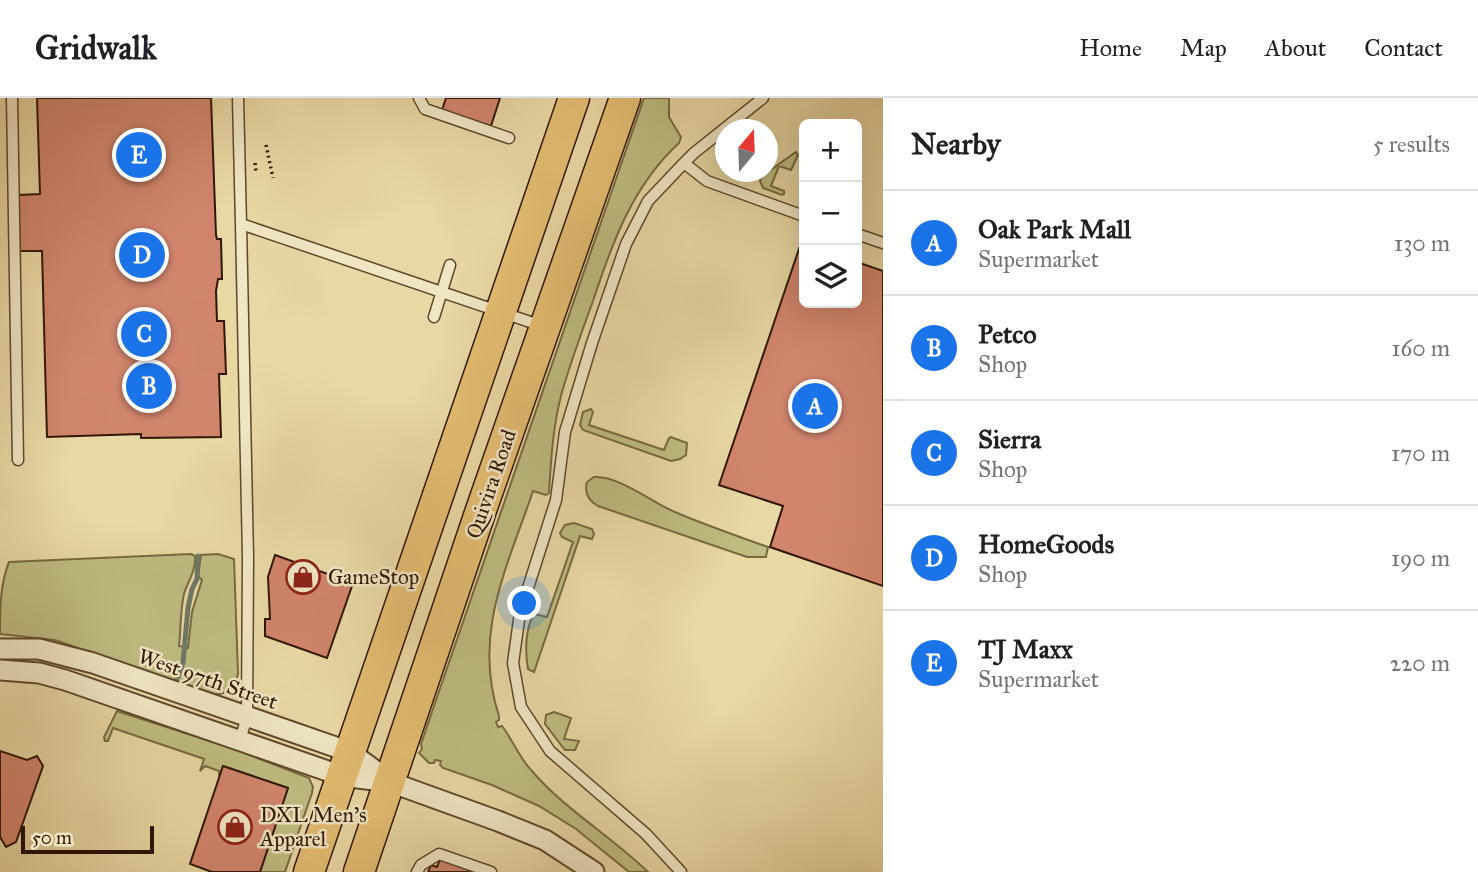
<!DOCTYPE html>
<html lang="en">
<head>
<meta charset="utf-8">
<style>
	body { margin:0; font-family:"IM FELL Great Primer",serif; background:#f6f6f6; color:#202124 }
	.controls { position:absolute; right:21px; top:21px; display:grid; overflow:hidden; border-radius:10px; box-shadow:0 7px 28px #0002 }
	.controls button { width:63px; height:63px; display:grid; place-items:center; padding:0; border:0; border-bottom:2px solid #e0e0e0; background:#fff; color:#202124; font:35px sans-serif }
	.compass { position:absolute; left:715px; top:21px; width:63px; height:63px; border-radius:50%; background:#fff; box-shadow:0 7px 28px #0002; rotate:19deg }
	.scale { position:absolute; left:21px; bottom:18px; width:133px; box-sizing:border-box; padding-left:7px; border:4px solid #311701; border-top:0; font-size:19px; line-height:24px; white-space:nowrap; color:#311701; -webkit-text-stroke:5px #f0e6c4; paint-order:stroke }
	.you { position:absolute; left:525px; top:506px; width:24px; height:24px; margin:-18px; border:5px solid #fff; border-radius:50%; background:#1a73e8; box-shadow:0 0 0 10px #1a73e833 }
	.badge { display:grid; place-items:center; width:46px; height:46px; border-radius:50%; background:#1a73e8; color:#fff; font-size:23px; font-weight:700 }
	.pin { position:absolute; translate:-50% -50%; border:4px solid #fff; box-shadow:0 2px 7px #0006 }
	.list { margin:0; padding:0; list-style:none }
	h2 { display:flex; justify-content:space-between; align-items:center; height:91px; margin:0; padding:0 28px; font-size:30px }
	h2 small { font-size:23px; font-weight:400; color:#757577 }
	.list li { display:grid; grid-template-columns:46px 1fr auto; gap:21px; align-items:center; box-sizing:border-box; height:105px; padding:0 28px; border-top:2px solid #e0e0e0 }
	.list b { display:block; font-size:26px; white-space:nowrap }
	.list p { margin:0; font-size:23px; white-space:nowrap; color:#757577 }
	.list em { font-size:23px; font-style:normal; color:#757577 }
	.icon { flex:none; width:38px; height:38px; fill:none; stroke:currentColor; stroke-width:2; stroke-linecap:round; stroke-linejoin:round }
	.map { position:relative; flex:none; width:883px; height:774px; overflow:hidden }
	header { display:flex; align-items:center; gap:42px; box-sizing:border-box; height:98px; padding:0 35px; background:#fff; border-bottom:2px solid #e0e0e0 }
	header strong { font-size:33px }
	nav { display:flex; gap:38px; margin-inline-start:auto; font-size:24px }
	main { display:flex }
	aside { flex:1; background:#fff }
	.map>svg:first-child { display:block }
	.green { fill:#bebc80; stroke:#786a40; stroke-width:2 }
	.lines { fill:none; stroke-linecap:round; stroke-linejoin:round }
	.stream { stroke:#6e7867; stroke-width:5 }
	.building { fill:#d1856d; stroke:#311701; stroke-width:2 }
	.service-casing { stroke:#5f472a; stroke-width:13 }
	.minor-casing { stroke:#5f472a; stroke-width:23 }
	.primary-casing { stroke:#311701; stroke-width:33 }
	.path { stroke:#311701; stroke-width:3.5; stroke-dasharray:2 3.5; stroke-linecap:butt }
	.service { stroke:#f0e6c4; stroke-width:10 }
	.minor { stroke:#f0e6c4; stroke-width:19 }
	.primary { stroke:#e4bc72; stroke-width:30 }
	.labels { text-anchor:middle; stroke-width:5; stroke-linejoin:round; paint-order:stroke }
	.street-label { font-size:21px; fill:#311701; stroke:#f0e6c4 }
	.poi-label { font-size:21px; fill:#311701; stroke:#f0e6c4; text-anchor:start }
</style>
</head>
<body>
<header>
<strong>Gridwalk</strong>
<nav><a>Home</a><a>Map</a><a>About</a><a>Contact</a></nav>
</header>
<main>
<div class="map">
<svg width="883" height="774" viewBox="0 0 883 774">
	<rect width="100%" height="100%" fill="#e8d8a4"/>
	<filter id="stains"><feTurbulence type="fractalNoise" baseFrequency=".00286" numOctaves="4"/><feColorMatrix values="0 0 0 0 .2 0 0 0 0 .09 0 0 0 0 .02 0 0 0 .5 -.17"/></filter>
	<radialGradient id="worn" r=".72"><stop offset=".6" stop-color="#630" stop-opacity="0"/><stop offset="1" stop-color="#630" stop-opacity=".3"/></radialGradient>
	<!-- green -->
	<path class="green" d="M644,0H669V19L681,39L679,45C633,87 612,145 593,203C582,233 571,263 562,294C553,327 551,361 549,395L546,397L533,393C507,470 472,536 499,618V622L496,624L498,629L502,628C513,642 519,660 532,673C563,710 612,739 648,774H629L576,731L539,708L492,687L443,670L440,667L441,663L435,662L434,665H429L419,655L422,651L421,646L435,605Z
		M796,54L798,57L791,72L779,68L771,88L784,93V96L782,97L763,90L760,83L762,78Z
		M591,311L593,314L589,327L664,352L669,340L671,339L687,345L686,357L680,361L671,363L583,332L580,327L583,314Z
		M594,379C618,377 653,405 675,414C705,427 737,438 768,449L766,459H747L598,408C589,403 584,395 587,384Z
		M574,425L592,431L594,436L592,441L580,438L534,574L528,571C525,554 525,531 534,516L547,519L573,444L562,439L560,435L565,427Z
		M191,456L195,458C196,474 188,482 184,496C180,513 181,531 179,548L188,550L192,514L202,482L198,478L201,457L218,456L234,461L238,576C234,591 225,598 210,596L55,542L0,536C0,512 0,486 9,464Z
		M117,613L234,651L309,680L313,689L312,695L285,774H260L288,690L223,668L219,679V673L205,668L200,673L204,661L113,630L108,643H105L104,639Z
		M554,614L571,620L564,641L579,643L575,652H565L545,626L546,617Z"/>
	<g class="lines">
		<!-- stream -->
		<path class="stream" d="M176,583L183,565L188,510L192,491L197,481L198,458"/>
	</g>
	<!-- building -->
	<path class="building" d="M37,0H211L216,137L217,141H221L222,181H218L216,193L217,223H224L226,276H219L221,339L141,340V336L47,339L42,153H20L18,97L40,96Z
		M446,0H500L491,28L442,12Z
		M801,145L804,146V205H857V164L883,173V488L770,449L783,408L719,387Z
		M275,457L353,485L327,560L265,538V521H270L268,479Z
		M0,653L27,662L37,658L43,668L16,744L6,749L0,739Z
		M223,668L288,690L260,774H212L190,766Z
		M441,759L485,774H428L431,767L437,769Z"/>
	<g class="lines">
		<!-- service casing -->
		<g class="service-casing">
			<path id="service" d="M12,0L18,362
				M238,0L241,126L542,228
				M419,0L425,11L509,40
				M684,65L707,83L804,118
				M857,136L883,145
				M434,219L450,167
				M240,642L247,619L248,459L241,126
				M417,774L421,767L439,756L491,774
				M681,774L646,736L550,653L521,609L513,565L520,515L556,402L565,334L592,245L626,146L648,103L684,65L694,55L763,0"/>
		</g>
		<!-- minor casing -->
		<g class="minor-casing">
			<path id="minor" d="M0,551H39L93,565L350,654L389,683
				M0,572L39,575L65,582L342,678L390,684L498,723L545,742L594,774"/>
		</g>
		<!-- primary casing -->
		<g class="primary-casing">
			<path id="primary" d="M309,774L574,0
				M359,774L481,412L625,0"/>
		</g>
		<!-- path -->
		<path class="path" d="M266,47L273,80
			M255,65L256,73"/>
		<!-- service -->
		<use href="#service" class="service"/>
		<!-- minor -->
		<use href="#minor" class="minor"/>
		<!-- primary -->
		<use href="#primary" class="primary"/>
	</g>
	<!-- icons -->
	<defs>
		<g id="shop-ring" transform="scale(1.75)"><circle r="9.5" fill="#f0e6c4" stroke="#8f2418" stroke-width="1.5"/><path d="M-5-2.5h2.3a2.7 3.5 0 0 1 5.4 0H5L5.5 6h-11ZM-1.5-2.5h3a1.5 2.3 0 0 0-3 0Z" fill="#8f2418"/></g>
	</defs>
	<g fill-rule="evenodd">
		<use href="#shop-ring" x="303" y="479"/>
		<use href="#shop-ring" x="235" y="729"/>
	</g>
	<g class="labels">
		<!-- street labels -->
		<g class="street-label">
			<text transform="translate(491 386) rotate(-71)" y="7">Quivira Road</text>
			<text transform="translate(208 581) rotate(19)" y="7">West 97th Street</text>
		</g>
		<!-- poi labels -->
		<g class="poi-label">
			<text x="328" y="486">GameStop</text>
			<text x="260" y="724">DXL Men's<tspan x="260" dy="24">Apparel</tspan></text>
		</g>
	</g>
	<rect width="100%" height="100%" filter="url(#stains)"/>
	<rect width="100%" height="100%" fill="url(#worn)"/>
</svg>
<div class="controls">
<button>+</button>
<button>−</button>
<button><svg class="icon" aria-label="layers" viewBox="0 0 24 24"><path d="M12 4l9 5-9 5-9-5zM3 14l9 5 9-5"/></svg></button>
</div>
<svg class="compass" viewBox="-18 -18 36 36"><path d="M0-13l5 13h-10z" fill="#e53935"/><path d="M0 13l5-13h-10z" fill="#757577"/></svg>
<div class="scale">50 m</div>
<div class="you"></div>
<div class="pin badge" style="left:815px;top:308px">A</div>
<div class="pin badge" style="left:149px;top:288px">B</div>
<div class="pin badge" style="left:144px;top:236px">C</div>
<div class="pin badge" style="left:142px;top:157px">D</div>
<div class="pin badge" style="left:139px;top:57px">E</div>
</div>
<aside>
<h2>Nearby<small>5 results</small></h2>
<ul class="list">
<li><span class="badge">A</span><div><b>Oak Park Mall</b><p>Supermarket</p></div><em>130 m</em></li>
<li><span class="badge">B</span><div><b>Petco</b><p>Shop</p></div><em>160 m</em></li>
<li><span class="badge">C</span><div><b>Sierra</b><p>Shop</p></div><em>170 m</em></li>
<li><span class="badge">D</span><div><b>HomeGoods</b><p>Shop</p></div><em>190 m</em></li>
<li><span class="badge">E</span><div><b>TJ Maxx</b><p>Supermarket</p></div><em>220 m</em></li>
</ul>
</aside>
</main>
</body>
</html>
